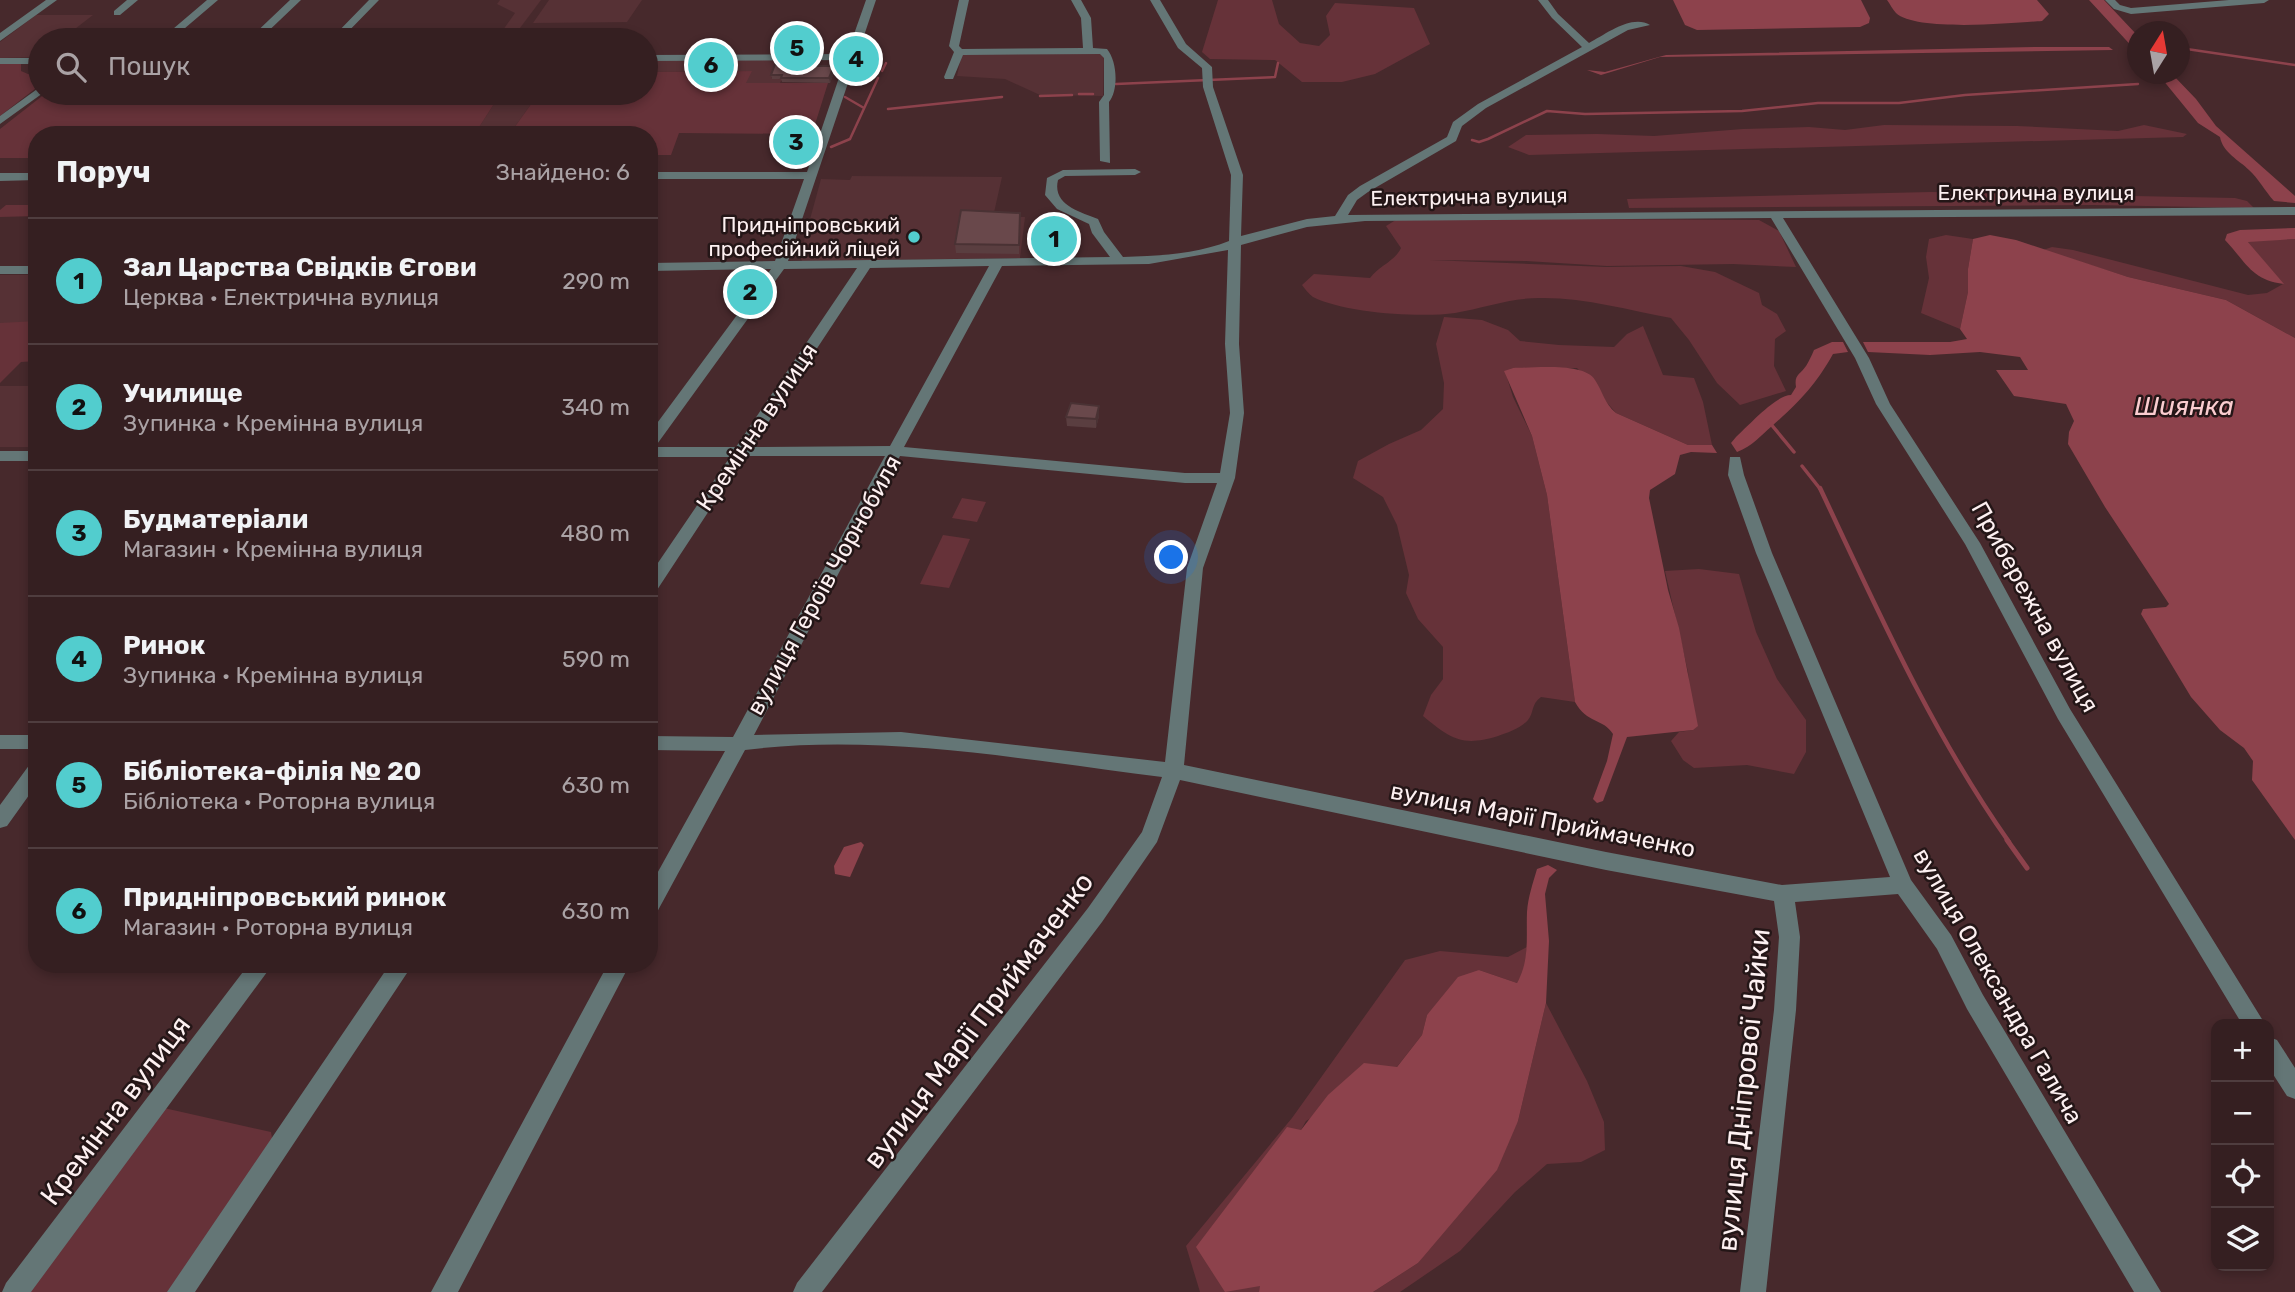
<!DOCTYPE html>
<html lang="uk">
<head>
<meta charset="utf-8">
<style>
	body { margin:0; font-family:Rubik,sans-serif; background:#402c2e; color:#f1f3f6 }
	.controls { position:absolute; right:21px; bottom:21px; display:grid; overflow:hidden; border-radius:14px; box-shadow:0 4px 10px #0003 }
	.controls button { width:63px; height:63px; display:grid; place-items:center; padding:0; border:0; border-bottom:2px solid #4f3d3f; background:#351f21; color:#f1f3f6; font:35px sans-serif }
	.compass { position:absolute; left:2127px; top:21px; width:63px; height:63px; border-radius:50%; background:#351f21; box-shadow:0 4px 10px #0003; rotate:11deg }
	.you { position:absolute; left:1172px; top:558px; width:24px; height:24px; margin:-18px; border:5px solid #fff; border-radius:50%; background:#1a73e8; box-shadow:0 0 0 10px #1a73e833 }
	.badge { display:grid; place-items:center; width:46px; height:46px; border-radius:50%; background:#52cdce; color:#111; font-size:23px; font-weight:700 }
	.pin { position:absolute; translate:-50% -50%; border:4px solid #fff; box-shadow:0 2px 7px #0006 }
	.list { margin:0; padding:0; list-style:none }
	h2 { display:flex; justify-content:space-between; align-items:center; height:91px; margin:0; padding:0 28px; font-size:30px }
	h2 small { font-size:23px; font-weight:400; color:#aaa2a5 }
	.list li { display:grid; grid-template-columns:46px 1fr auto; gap:21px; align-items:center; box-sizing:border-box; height:126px; padding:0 28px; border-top:2px solid #4f3d3f }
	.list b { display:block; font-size:26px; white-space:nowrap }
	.list p { margin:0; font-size:23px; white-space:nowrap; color:#aaa2a5 }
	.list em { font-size:23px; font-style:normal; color:#aaa2a5 }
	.icon { flex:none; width:38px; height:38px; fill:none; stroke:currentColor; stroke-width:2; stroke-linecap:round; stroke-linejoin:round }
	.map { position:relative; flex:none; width:2295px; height:1292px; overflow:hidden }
	.search { position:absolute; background:#351f21; box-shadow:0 4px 10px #0003; left:28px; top:28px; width:630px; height:77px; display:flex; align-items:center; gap:18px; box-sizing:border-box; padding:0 24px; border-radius:38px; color:#aaa2a5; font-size:26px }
	.panel { position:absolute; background:#351f21; box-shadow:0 4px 10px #0003; left:28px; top:126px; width:630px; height:847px; border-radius:28px }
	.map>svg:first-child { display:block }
	.built { fill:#563135 }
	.green { fill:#663239 }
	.water { fill:#8d424c }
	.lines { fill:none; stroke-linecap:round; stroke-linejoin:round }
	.stream-far3 { stroke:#8d424c; stroke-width:2.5 }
	.stream-far2 { stroke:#8d424c; stroke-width:3.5 }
	.stream-far1 { stroke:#8d424c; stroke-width:4.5 }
	.stream { stroke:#8d424c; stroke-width:5 }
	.minor { fill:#647676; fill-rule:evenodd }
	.wall { fill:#5a3e40 }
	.shaded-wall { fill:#4a3234 }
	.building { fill:#69484b; stroke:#4a3234; stroke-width:2 }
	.poi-dot { fill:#52cdce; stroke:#241617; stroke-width:2.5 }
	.labels { text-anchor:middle; stroke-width:5; stroke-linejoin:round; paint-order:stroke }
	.far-street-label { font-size:21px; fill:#fdf0f1; stroke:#241617 }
	.far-poi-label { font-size:21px; fill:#fdf0f1; stroke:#241617; text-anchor:end }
	.street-label { font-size:24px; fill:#fdf0f1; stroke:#241617 }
	.water-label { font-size:26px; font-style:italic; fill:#fbcdd0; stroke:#241617 }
	.near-street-label { font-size:28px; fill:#fdf0f1; stroke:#241617 }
</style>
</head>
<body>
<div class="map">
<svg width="2295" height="1292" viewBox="0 0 2295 1292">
	<rect width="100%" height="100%" fill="#47292c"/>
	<!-- built -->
	<path class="built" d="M500,0H541L511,40H496L515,13L497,4Z
		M549,0H642L627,22L533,23Z
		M36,15H93L62,39L67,40H40V57L0,58V42Z
		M962,53H1104L1103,96L1040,95L1005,79L957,76Z
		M646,59H779L771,78L782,79L780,83H745L751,71L650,72L646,79Z
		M501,93H539L509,135H474Z
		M852,176L1002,177L993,217H1025L1020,258L802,261L800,256L821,179L850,180Z
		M0,275H37V356L9,364L0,373Z
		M0,386H37V447H0Z"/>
	<!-- green -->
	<path class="green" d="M1218,0H1272L1279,24L1300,43L1319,46L1330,35L1326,16L1335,3L1414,8L1430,44L1375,74L1342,82H1302L1275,60L1210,59L1202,52Z
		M0,63H21V71L28,74L40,71V85L0,116Z
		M752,71L746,83H828L812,134L679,133L671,155H649V135H509L539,93H646V79L649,72Z
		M46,93H501L474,135H37V158H0V129Z
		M1884,125L2017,126L2118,131L2144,125L2187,134L2183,137L1529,155L1508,147L1526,135L1597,134L1654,136L1743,129L1809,127L1845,130Z
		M1931,192L2235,198L2247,201L2254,208L2093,205L1629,208L1627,199Z
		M6,205H37V216L0,217V210Z
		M1399,218L1759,220L1779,231L1796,267L1733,264L1607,266L1526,261L1429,260L1606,267L1681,266L1715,272L1759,293L1762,305L1777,314L1786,331L1775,339L1774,366L1786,391L1740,405L1717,383L1689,340L1671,318C1628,310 1583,297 1539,298C1511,298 1483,308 1455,313C1421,318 1344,313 1313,297C1309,294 1305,289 1302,285L1314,274L1370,278C1379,266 1395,261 1401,248L1386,226Z
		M1946,235L1973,239L1968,269V292L1960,329L1921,313L1929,278L1926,257L1929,239Z
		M2295,239V338L2226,300L2128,277L2043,250L2052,247L2073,250L2248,295L2267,293L2283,284L2247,241Z
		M1444,317L1482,320L1508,330L1520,341L1559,345L1614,347L1627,334L1643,326L1663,375L1694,378L1703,402L1712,445H1688L1616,413L1577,368H1513L1505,371L1513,397L1532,436L1547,495L1575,702L1541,697C1531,704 1534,713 1528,720C1521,728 1507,733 1498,736C1462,747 1451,739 1423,716L1431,695L1443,679V647L1418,619L1406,593L1409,575L1397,525L1383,497L1353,478L1358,461L1389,444L1421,430L1443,409L1444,383L1436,344Z
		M37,321V361L21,362L0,383V323Z
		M962,498L986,502L977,522L952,518Z
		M943,535L970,539L949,588L920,584Z
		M1699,569L1739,574L1756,632L1777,679L1806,720V752L1794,774L1747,765L1694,768L1683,760L1671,741L1679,732L1693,730L1688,672L1665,571Z
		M1527,947L1525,970L1517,983L1479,970L1427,1015L1422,1035L1396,1068L1306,1121L1301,1130L1259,1292H1200L1186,1246L1292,1118L1405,960L1440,951L1508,957Z
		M1546,1003L1587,1081L1604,1122L1605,1150L1581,1162L1547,1164L1515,1192L1460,1251L1400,1292H1373L1418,1263L1518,1121Z
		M164,1108L271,1132L273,1144L174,1292H26Z"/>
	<!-- water -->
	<path class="water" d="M1673,0H1861L1870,18L1869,23L1860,27L1697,30L1685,25Z
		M1887,0H2037L2049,14L2042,21C2014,23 1916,32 1896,13C1893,10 1890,4 1887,0Z
		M2089,0H2104L2137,35V52Z
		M2035,47H2109L2113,50L1660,57L1601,75L1587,70L1605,72L1666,55Z
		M2158,74H2172L2196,99L2216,126L2295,196V203L2274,201C2265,191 2258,178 2249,170C2239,160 2223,153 2220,137L2198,123Z
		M2295,228V239L2248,242L2284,284C2251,280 2246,262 2225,240L2227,234L2240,230Z
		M1990,235L2016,240L2128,277L2226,300L2295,338V840L2252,780L2253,761L2244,748L2220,730L2191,697L2141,614L2143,609L2166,607L2169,604L2105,507L2068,444L2069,432L2074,421L2066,404L2014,396L1996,370H2028L2020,357L1980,352L1930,355L1868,352L1863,342H1950L1967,339L1960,329L1968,292V269L1973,239Z
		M1832,342H1843L1848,352L1833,354C1815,386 1799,402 1772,426C1760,436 1753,446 1737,452L1731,443L1736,437C1748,426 1776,395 1791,395L1796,387C1794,374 1800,375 1806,366C1808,363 1812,355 1814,350Z
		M1513,368C1532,368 1585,362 1595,380C1603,392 1604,403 1616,413L1688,445H1712L1717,453L1691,452L1680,455L1675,474L1650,490L1649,498L1668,590L1679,628L1698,726L1693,730L1627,737L1603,801L1597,803L1593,799L1607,761L1613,734C1603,718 1587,724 1575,702L1547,495L1532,436L1504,371Z
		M861,842L864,845L850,877L835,874L834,866L844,847Z
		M1548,865L1557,870L1549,878L1545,894L1549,941L1546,1003L1518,1121L1497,1170L1418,1263L1373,1292H1259L1260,1286L1225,1292L1196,1247L1287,1127L1301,1130L1328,1095L1364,1063L1397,1067L1422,1035L1427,1015L1458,977L1479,970L1517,983C1530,960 1526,937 1527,912C1528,897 1533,883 1537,869Z"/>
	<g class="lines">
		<!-- stream-far3 -->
		<path class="stream-far3" d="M2180,48L2295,65
			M882,71L886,63
			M1116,84L1275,77L1278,63
			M1079,94H1093
			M1040,96L1072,95
			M845,97L864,108
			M888,109L1002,97
			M1472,140L1479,142L1488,139L1547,111L1585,114L1742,111L1818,103H1899L1965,95L2138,84
			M831,147L850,139L878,78"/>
		<!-- stream-far2 -->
		<path class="stream-far2" d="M1770,423L1794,452
			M1802,466L1821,490"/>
		<!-- stream-far1 -->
		<path class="stream-far1" d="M1820,488C1877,609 1932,733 2009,842"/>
		<!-- stream -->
		<path class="stream" d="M2007,840L2027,868"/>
		<!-- minor -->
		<path class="minor" d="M46,0H57L0,41V33Z
			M127,0H138L120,15H114V11Z
			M207,0H218L171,40H160Z
			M290,0H301L259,40H248Z
			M369,0H379L340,40H330Z
			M866,0H876L788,261L1110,257L1092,233L1089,224L1057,209L1045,195L1047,178L1063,170L1135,169L1141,172L1135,175L1065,176L1058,180C1052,205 1080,212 1098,219L1104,232L1123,257C1157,256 1197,254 1229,241L1231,175L1203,87L1202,68L1178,48L1150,0H1160L1186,44L1212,67L1213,87L1243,175L1241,236L1307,219L1335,216L1348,195L1360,186L1447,137L1453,122L1478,104L1582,47L1552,18L1538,0H1548L1558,14L1589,43C1606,34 1632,14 1650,25L1628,30L1486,108L1462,126L1456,141L1368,192L1357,200L1348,215L2295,207V215L1783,218L1869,358L1890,404L1980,543L2070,709L2265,1024H2242L2058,719L1965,544L1876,404L1855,358L1771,218L1365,221L1307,227L1241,245L1239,344L1244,413L1235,478L1203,568L1184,765L1606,852L1782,885L1890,877L1756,553L1728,475L1730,457H1740L1744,475L1772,553L1911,880L1951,935L1983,995L2161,1292H2134L1967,1009L1937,949L1898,894L1795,902L1800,937L1796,1010L1766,1292H1740L1774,1010L1779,937L1774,901L1606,870L1180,780L1157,842L1102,922L822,1292H793L797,1283L1088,908L1142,832L1162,777C1027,760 881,733 745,750L656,914L649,917V888L725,751L649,750V736L733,737L885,456H745L655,593L649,595V576L730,457H649V434L771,269L649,271V263L775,261L804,179H649V172H807L845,60L646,61V55L847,54ZM1228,250L1225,344L1230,413L1220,473H1185L904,447L1002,266L1149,264ZM989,266L890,446L752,447L870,268ZM857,268L736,447H655L784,269ZM900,456L1185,483H1217L1187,568L1165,762L901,732L754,735Z
			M959,0H969L959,46L962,49L1083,48L1081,18L1071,0H1081L1091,18L1093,48L1107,49C1117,61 1119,89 1109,102L1110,163L1100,161L1099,102L1104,95V58L1100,54L963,55L953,79H945L944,77L954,52L949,46Z
			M2105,0H2115L2120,5L2131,8L2229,0H2269L2264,3L2131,14L2114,9Z
			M0,58H40V64H0Z
			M40,87V93H43L0,124V116Z
			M0,173H37V180L0,181Z
			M0,266H37V274H0Z
			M0,451H37V461H0Z
			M0,735H37V749H0Z
			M37,761V784L7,826L0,828V805L30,764Z
			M249,964H273L31,1292H2L6,1283Z
			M390,964H413L195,1292H167Z
			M608,964H630L458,1292H431Z
			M2269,1037L2277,1040L2295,1068V1099L2287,1096L2269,1068Z"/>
	</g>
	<!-- wall -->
	<path class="wall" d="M813,63L812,66L835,70L830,83L782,82L781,79H772L771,75Z
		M1020,213L1019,254L956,253L955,244Z
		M1063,231L1060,249H1043V245Z
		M1099,416L1096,428L1067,426L1066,417Z"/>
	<!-- shaded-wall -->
	<path class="shaded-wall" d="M834,66L835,70L830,83L829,78Z
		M1099,406V416L1096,428V419Z"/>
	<!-- building -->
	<path class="building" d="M777,59H812L810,66H834L829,78H781L782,75H771Z
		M961,210L1020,213L1019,245L955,244Z
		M1045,227H1063L1060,245H1043Z
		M1071,403L1099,406L1096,419L1066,417Z"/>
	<!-- markers -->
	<circle class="poi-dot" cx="914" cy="237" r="7"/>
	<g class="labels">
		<!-- far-street labels -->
		<g class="far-street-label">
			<text x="2036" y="200">Електрична вулиця</text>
			<text transform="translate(1469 197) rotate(-1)" y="7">Електрична вулиця</text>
		</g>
		<!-- far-poi labels -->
		<g class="far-poi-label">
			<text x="900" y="232">Придніпровський<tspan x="900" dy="24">професійний ліцей</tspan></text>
		</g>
		<!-- street labels -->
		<g class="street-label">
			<text transform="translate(757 427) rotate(-56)" y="8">Кремінна вулиця</text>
			<text transform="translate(824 585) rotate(-61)" y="8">вулиця Героїв Чорнобиля</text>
			<text transform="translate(2035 607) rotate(61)" y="8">Прибережна вулиця</text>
			<text transform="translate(1543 820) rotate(11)" y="8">вулиця Марії Приймаченко</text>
			<text transform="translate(1998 986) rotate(60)" y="8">вулиця Олександра Галича</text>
		</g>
		<!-- water labels -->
		<g class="water-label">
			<text x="2184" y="415">Шиянка</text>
		</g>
		<!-- near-street labels -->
		<g class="near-street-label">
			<text transform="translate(978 1020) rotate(-53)" y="10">вулиця Марії Приймаченко</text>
			<text transform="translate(1743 1090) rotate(-84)" y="10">вулиця Дніпрової Чайки</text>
			<text transform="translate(115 1110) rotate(-53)" y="10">Кремінна вулиця</text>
		</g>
	</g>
</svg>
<div class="controls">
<button>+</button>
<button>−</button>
<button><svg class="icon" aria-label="locate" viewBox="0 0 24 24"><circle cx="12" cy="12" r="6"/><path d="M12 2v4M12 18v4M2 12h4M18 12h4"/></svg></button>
<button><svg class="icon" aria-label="layers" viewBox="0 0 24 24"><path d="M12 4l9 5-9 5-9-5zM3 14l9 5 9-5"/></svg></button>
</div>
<svg class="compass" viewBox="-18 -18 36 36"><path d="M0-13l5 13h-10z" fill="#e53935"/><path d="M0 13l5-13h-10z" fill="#aaa2a5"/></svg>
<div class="you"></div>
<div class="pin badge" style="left:1054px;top:239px">1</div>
<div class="pin badge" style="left:750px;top:292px">2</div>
<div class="pin badge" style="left:796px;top:142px">3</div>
<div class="pin badge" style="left:856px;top:59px">4</div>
<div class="pin badge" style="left:797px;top:48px">5</div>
<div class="pin badge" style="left:711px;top:65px">6</div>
<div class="search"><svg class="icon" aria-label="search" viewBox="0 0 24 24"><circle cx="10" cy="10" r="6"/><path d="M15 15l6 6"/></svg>Пошук</div>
<section class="panel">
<h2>Поруч<small>Знайдено: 6</small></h2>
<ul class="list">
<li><span class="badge">1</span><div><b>Зал Царства Свідків Єгови</b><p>Церква · Електрична вулиця</p></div><em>290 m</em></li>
<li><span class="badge">2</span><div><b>Училище</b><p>Зупинка · Кремінна вулиця</p></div><em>340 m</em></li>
<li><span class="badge">3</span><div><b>Будматеріали</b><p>Магазин · Кремінна вулиця</p></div><em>480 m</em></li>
<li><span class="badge">4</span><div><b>Ринок</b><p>Зупинка · Кремінна вулиця</p></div><em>590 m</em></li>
<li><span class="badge">5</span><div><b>Бібліотека-філія № 20</b><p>Бібліотека · Роторна вулиця</p></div><em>630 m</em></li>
<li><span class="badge">6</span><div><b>Придніпровський ринок</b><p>Магазин · Роторна вулиця</p></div><em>630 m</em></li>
</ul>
</section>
</div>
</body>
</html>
